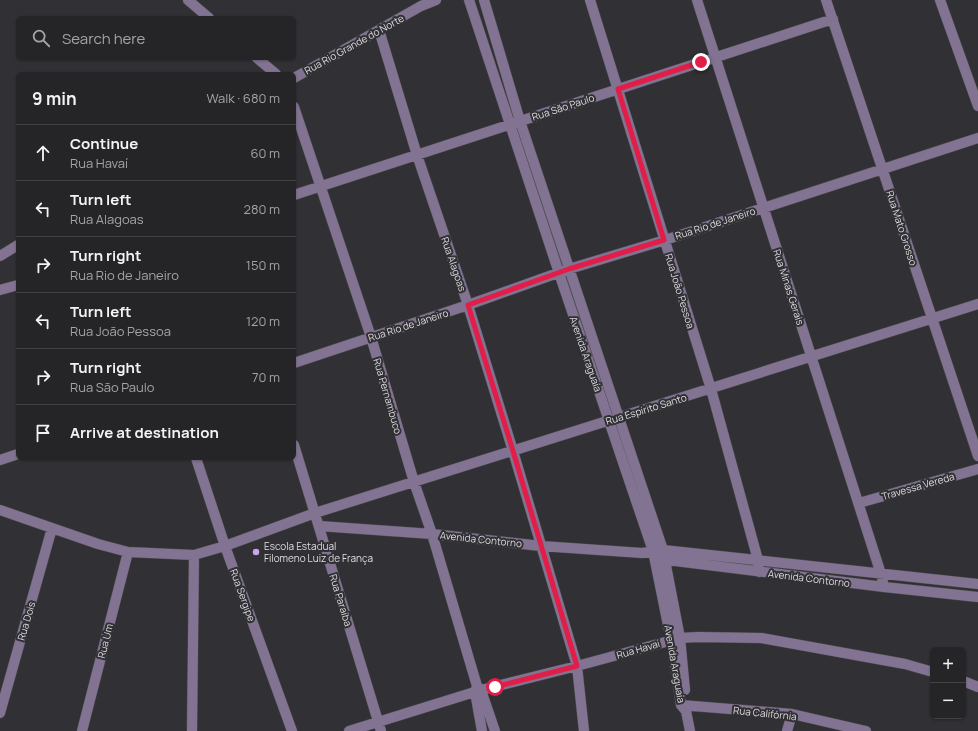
<!DOCTYPE html>
<html lang="en">
<head>
<meta charset="utf-8">
<style>
	body { margin:0; font-family:Manrope,sans-serif; background:#2d2c2f; color:#f1f3f6 }
	.controls { position:absolute; right:12px; bottom:12px; display:grid; overflow:hidden; border-radius:6px; box-shadow:0 1px 3px #0004 }
	.controls button { width:36px; height:36px; display:grid; place-items:center; padding:0; border:0; border-bottom:1px solid #424144; background:#252427; color:#f1f3f6; font:20px sans-serif }
	.stop { position:absolute; width:12px; height:12px; margin:-9px; border:3px solid #e11d48; border-radius:50%; background:#fff }
	.stop.end { background:#e11d48; border-color:#fff; box-shadow:0 1px 4px #0008 }
	.list { margin:0; padding:0; list-style:none }
	h2 { display:flex; justify-content:space-between; align-items:center; height:52px; margin:0; padding:0 16px; font-size:17px }
	h2 small { font-size:13px; font-weight:400; color:#a3a4a7 }
	.list li { display:grid; grid-template-columns:26px 1fr auto; gap:12px; align-items:center; box-sizing:border-box; height:56px; padding:0 16px; border-top:1px solid #424144 }
	.list b { display:block; font-size:15px; white-space:nowrap }
	.list p { margin:0; font-size:13px; white-space:nowrap; color:#a3a4a7 }
	.list em { font-size:13px; font-style:normal; color:#a3a4a7 }
	.icon { flex:none; width:22px; height:22px; fill:none; stroke:currentColor; stroke-width:2; stroke-linecap:round; stroke-linejoin:round }
	.map { position:relative; flex:none; width:978px; height:731px; overflow:hidden }
	.search { position:absolute; background:#252427; box-shadow:0 1px 3px #0004; left:16px; top:16px; width:280px; height:44px; display:flex; align-items:center; gap:10px; box-sizing:border-box; padding:0 14px; border-radius:6px; color:#a3a4a7; font-size:15px }
	.panel { position:absolute; background:#252427; box-shadow:0 1px 3px #0004; left:16px; top:72px; width:280px; height:388px; border-radius:6px }
	.map>svg:first-child { display:block }
	.lines { fill:none; stroke-linecap:round; stroke-linejoin:round }
	.minor-casing { stroke:#4d4c4f; stroke-width:11 }
	.minor { stroke:#827393; stroke-width:10 }
	.route { stroke:#e11d48; stroke-width:5 }
	.poi-dot { fill:#c8a6ef; stroke:#313034; stroke-width:1.5 }
	.labels { text-anchor:middle; stroke-width:4; stroke-linejoin:round; paint-order:stroke }
	.street-label { font-size:10px; fill:#dddcdf; stroke:#313034 }
	.poi-label { font-size:10px; fill:#dddcdf; stroke:#313034; text-anchor:start }
</style>
</head>
<body>
<div class="map">
<svg width="978" height="731" viewBox="0 0 978 731">
	<rect width="100%" height="100%" fill="#313034"/>
	<g class="lines">
		<!-- minor casing -->
		<g class="minor-casing">
			<path id="minor" d="M188,0L209,18
				M469,0L559,273L653,551L671,640L681,705L686,711L690,731
				M484,0L520,121L663,550L680,638L685,690
				M590,0L711,389L758,560L759,572
				M697,0L881,574L884,587
				M826,0L978,456
				M940,0L978,106
				M379,30L417,155L468,305L513,451L577,666L584,731
				M257,58L276,74
				M294,78L421,6L436,0
				M294,107L371,337L414,482L432,534L477,686L481,690L495,731
				M294,195L833,19
				M0,256L18,245
				M0,290L18,285
				M294,363L468,305L569,269L665,240L978,138
				M294,445L381,731
				M196,458L225,546L292,731
				M0,460L18,454
				M859,503L978,469
				M0,510L98,544L128,552L194,555L225,546L315,513L978,304
				M319,526L432,534L541,546L642,553L663,550L978,584
				M659,559L884,587L978,597
				M963,681L978,687
				M477,686L475,692L482,731
				M681,705L792,714L866,731
				M0,713L52,528
				M82,731L128,552
				M192,731L194,555
				M349,731L481,690L577,666L680,638L698,637L761,638L905,664L933,672
				M787,731L792,714"/>
		</g>
		<!-- minor -->
		<use href="#minor" class="minor"/>
	</g>
	<g class="lines">
		<!-- route -->
		<path class="route" d="M495,687L577,666L513,451L468,305L569,269L664,240L618,89L701,62"/>
	</g>
	<!-- markers -->
	<circle class="poi-dot" cx="256" cy="552" r="4"/>
	<g class="labels">
		<!-- street labels -->
		<g class="street-label">
			<text transform="translate(354 44) rotate(-29)" y="4">Rua Rio Grande do Norte</text>
			<text transform="translate(563 107) rotate(-18)" y="4">Rua São Paulo</text>
			<text transform="translate(715 223) rotate(-18)" y="4">Rua Rio de Janeiro</text>
			<text transform="translate(902 228) rotate(72)" y="4">Rua Mato Grosso</text>
			<text transform="translate(454 264) rotate(71)" y="4">Rua Alagoas</text>
			<text transform="translate(789 287) rotate(72)" y="4">Rua Minas Gerais</text>
			<text transform="translate(680 291) rotate(73)" y="4">Rua João Pessoa</text>
			<text transform="translate(408 325) rotate(-18)" y="4">Rua Rio de Janeiro</text>
			<text transform="translate(586 354) rotate(71)" y="4">Avenida Araguaía</text>
			<text transform="translate(388 396) rotate(74)" y="4">Rua Pernambuco</text>
			<text transform="translate(646 409) rotate(-17)" y="4">Rua Espírito Santo</text>
			<text transform="translate(918 486) rotate(-16)" y="4">Travessa Vereda</text>
			<text transform="translate(481 539) rotate(6)" y="4">Avenida Contorno</text>
			<text transform="translate(809 578) rotate(7)" y="4">Avenida Contorno</text>
			<text transform="translate(243 595) rotate(70)" y="4">Rua Sergipe</text>
			<text transform="translate(341 600) rotate(73)" y="4">Rua Paraíba</text>
			<text transform="translate(26 621) rotate(-74)" y="4">Rua Dois</text>
			<text transform="translate(105 641) rotate(-76)" y="4">Rua Um</text>
			<text transform="translate(638 649) rotate(-16)" y="4">Rua Havaí</text>
			<text transform="translate(675 664) rotate(80)" y="4">Avenida Araguaía</text>
			<text transform="translate(765 713) rotate(6)" y="4">Rua Califórnia</text>
		</g>
		<!-- poi labels -->
		<g class="poi-label">
			<text x="264" y="550">Escola Estadual<tspan x="264" dy="12">Filomeno Luiz de França</tspan></text>
		</g>
	</g>
</svg>
<div class="controls">
<button>+</button>
<button>−</button>
</div>
<div class="stop" style="left:495px;top:687px"></div>
<div class="stop end" style="left:701px;top:62px"></div>
<div class="search"><svg class="icon" aria-label="search" viewBox="0 0 24 24"><circle cx="10" cy="10" r="6"/><path d="M15 15l6 6"/></svg>Search here</div>
<section class="panel">
<h2>9 min<small>Walk · 680 m</small></h2>
<ul class="list">
<li><svg class="icon" aria-label="ahead" viewBox="0 0 24 24"><path d="M12 20V5M6 11l6-6 6 6"/></svg><div><b>Continue</b><p>Rua Havaí</p></div><em>60 m</em></li>
<li><svg class="icon" aria-label="left" viewBox="0 0 24 24"><path d="M17 20v-9H6M10 6l-5 5 5 5"/></svg><div><b>Turn left</b><p>Rua Alagoas</p></div><em>280 m</em></li>
<li><svg class="icon" aria-label="right" viewBox="0 0 24 24"><path d="M7 20v-9h11M14 6l5 5-5 5"/></svg><div><b>Turn right</b><p>Rua Rio de Janeiro</p></div><em>150 m</em></li>
<li><svg class="icon" aria-label="left" viewBox="0 0 24 24"><path d="M17 20v-9H6M10 6l-5 5 5 5"/></svg><div><b>Turn left</b><p>Rua João Pessoa</p></div><em>120 m</em></li>
<li><svg class="icon" aria-label="right" viewBox="0 0 24 24"><path d="M7 20v-9h11M14 6l5 5-5 5"/></svg><div><b>Turn right</b><p>Rua São Paulo</p></div><em>70 m</em></li>
<li><svg class="icon" aria-label="arrive" viewBox="0 0 24 24"><path d="M6 21V4h12l-3 4 3 4H6"/></svg><div><b>Arrive at destination</b></div></li>
</ul>
</section>
</div>
</body>
</html>
